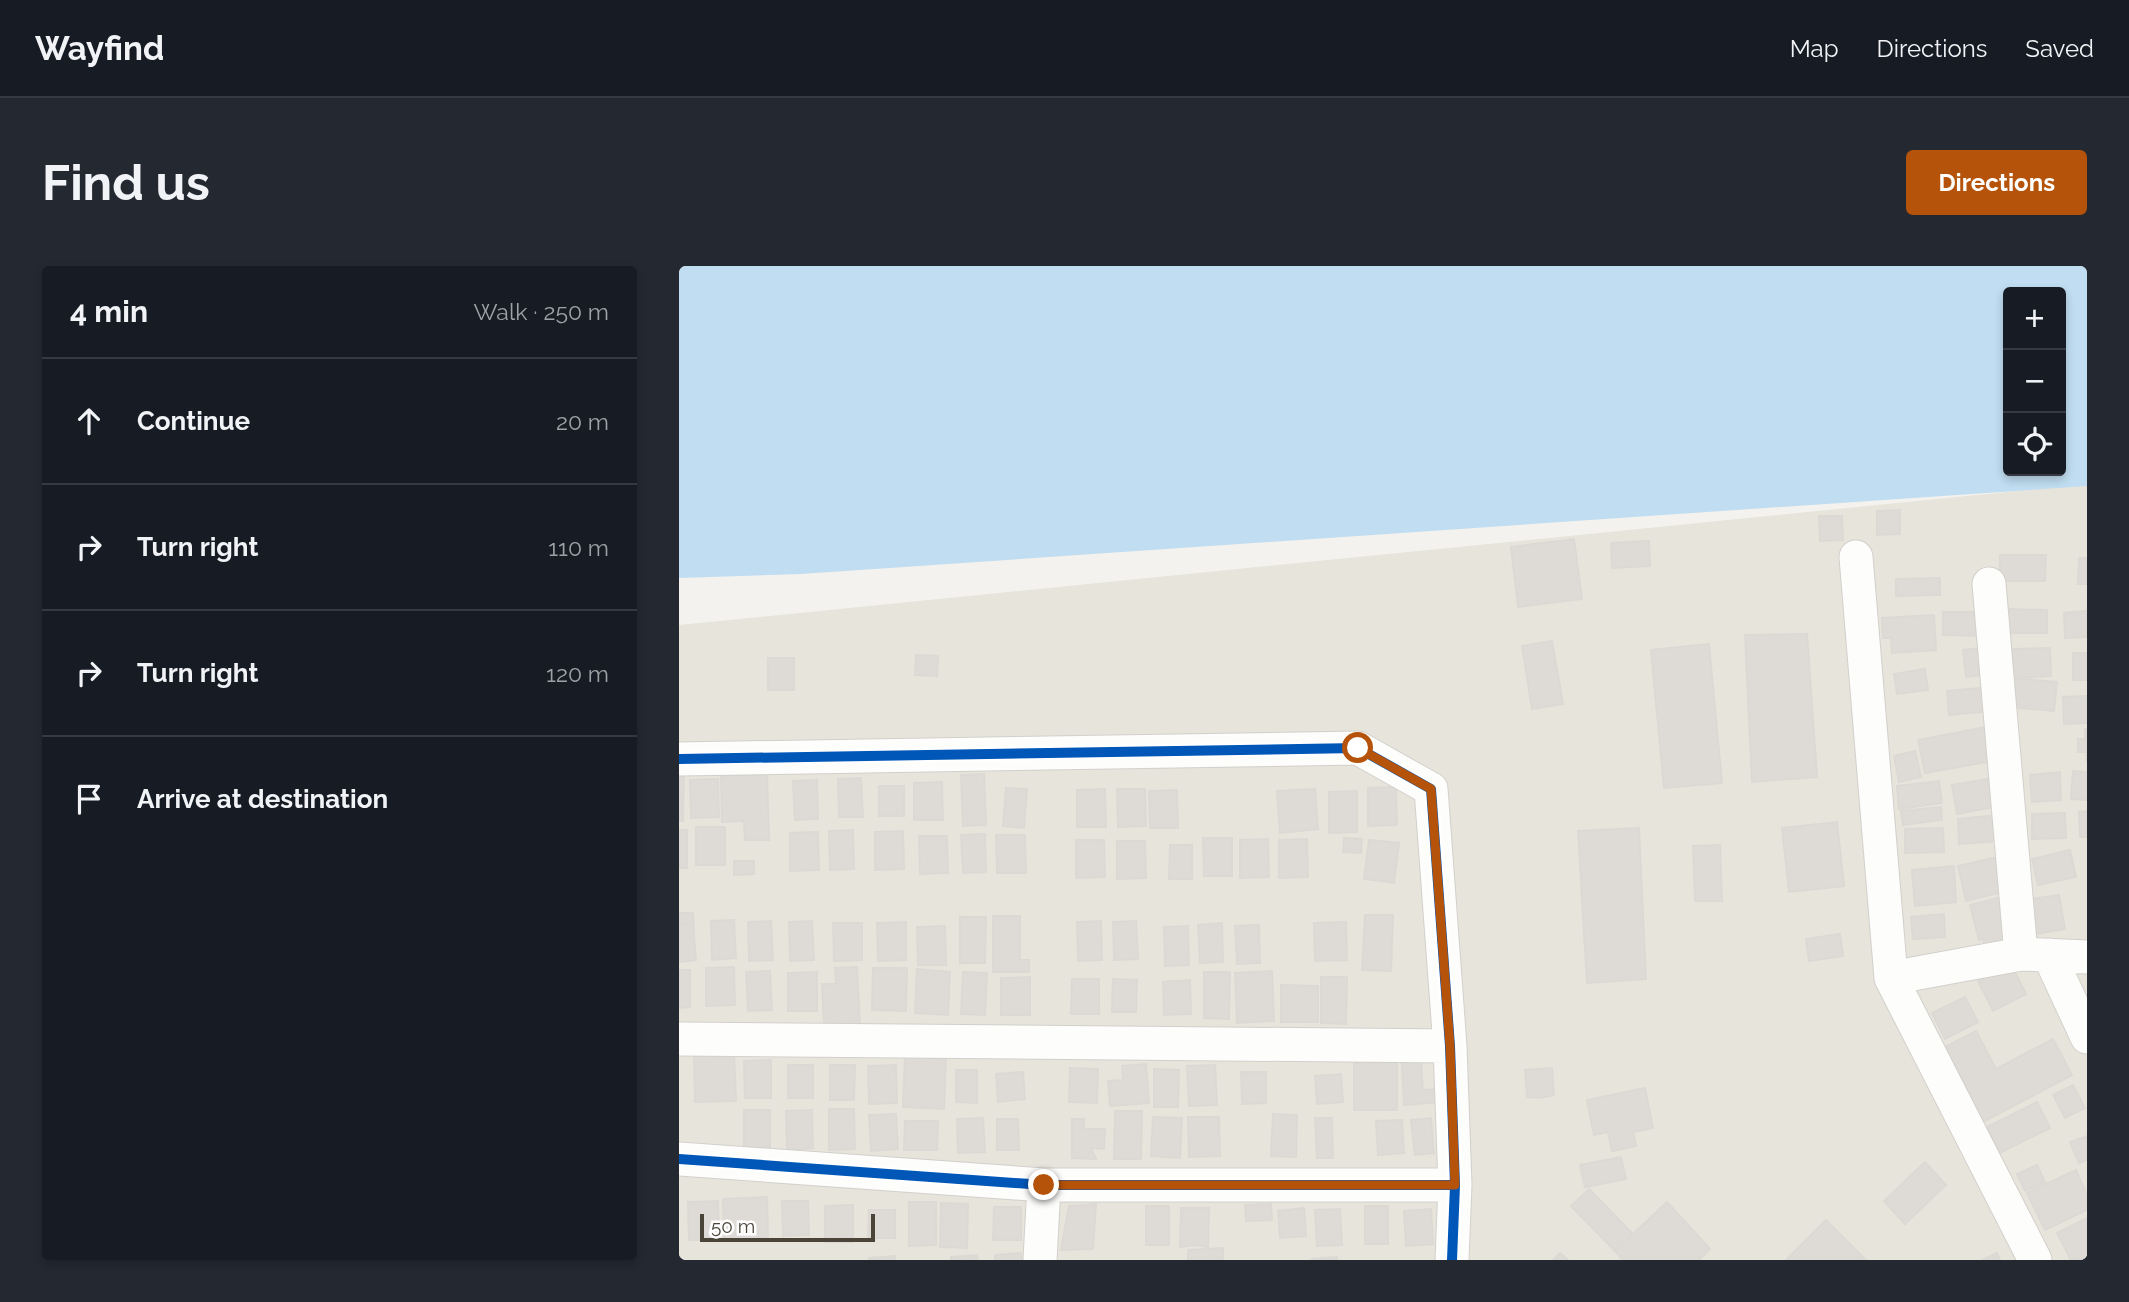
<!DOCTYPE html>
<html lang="en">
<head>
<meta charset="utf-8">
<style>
	body { margin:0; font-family:Raleway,sans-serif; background:#242831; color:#f1f3f6 }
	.controls { position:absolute; right:21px; top:21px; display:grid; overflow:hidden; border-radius:7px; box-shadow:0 4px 10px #0003 }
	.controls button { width:63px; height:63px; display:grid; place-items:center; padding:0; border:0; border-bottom:2px solid #363941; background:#171b24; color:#f1f3f6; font:35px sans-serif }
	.scale { position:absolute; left:21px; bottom:18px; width:175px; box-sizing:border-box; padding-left:7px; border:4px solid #4b4439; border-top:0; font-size:19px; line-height:24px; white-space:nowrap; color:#4b4439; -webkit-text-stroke:5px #fff; paint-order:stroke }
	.stop { position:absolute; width:21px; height:21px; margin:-16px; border:5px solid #b45309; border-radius:50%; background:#fff }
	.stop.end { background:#b45309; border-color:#fff; box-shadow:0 2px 7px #0008 }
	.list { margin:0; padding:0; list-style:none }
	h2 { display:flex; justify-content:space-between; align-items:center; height:91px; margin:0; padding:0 28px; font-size:30px }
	h2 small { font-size:23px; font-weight:400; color:#9ea1a6 }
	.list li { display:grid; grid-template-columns:46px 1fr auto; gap:21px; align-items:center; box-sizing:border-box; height:126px; padding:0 28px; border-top:2px solid #363941 }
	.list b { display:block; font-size:26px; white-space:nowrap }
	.list em { font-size:23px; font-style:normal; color:#9ea1a6 }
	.icon { flex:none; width:38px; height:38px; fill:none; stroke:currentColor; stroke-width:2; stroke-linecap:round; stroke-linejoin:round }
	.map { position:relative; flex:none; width:1408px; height:994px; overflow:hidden; border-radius:7px }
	header { display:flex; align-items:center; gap:42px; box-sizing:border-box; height:98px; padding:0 35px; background:#171b24; border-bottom:2px solid #363941 }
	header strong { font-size:33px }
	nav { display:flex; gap:38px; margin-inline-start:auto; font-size:24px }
	.intro { display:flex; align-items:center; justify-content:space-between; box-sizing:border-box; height:168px; padding:0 42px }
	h1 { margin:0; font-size:49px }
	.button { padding:18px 32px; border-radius:7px; background:#b45309; color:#fff; font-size:24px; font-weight:700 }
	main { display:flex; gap:42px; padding:0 42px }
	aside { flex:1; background:#171b24; border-radius:7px; box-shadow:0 4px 10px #0003 }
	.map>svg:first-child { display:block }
	.residential { fill:#e7e4dc }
	.water { fill:#c0ddf1; fill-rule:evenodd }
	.building { fill:#dedbd6; stroke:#dcd9d4; stroke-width:2 }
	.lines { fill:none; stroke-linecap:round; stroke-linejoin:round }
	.minor-casing { stroke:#d2d0cb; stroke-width:35 }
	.minor { stroke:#fdfdfc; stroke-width:33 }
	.cycleway-casing { stroke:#fff; stroke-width:15 }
	.cycleway { stroke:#0057b8; stroke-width:10 }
	.route { stroke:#b45309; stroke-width:9 }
</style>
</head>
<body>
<header>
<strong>Wayfind</strong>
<nav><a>Map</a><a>Directions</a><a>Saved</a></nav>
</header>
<div class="intro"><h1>Find us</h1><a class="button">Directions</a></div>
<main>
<aside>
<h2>4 min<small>Walk · 250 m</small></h2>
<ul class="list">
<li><svg class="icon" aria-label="ahead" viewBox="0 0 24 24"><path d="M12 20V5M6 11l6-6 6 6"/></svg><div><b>Continue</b></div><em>20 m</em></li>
<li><svg class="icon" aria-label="right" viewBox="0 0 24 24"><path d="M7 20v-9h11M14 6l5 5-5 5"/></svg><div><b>Turn right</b></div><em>110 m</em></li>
<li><svg class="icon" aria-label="right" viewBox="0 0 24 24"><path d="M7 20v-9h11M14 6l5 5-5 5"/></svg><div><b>Turn right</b></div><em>120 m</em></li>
<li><svg class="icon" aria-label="arrive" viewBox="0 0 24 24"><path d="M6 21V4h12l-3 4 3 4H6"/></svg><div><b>Arrive at destination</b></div></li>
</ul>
</aside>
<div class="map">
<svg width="1408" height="994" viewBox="0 0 1408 994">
	<rect width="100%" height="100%" fill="#f4f2ee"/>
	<!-- residential -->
	<path class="residential" d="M1408,218V994H0V359Z"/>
	<!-- water -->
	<path class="water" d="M0,0H1408V220L122,308L0,312ZM1329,26H1382V205H1329Z"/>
	<!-- building -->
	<path class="building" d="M1221,244V268L1198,269V245Z
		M1140,250H1163L1164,274L1141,275Z
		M895,273L903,333L839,341L832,281Z
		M970,275L971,300L933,302L932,277Z
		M1321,289H1367L1366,315H1321Z
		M1400,292H1408V318H1399Z
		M1261,312V329L1217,330V313Z
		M1330,343L1368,344V367H1329Z
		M1408,345V371L1386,372L1385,347Z
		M1264,346H1303L1302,370L1264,369Z
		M1255,349L1257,384L1213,387L1212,372H1204L1203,352Z
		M1128,368L1138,511L1073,516L1066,369Z
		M873,375L884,438L853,443L843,380Z
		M1030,378L1043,517L985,522L972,384Z
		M1310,381L1313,408L1287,411L1284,384Z
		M1371,382L1372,410L1334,412V383Z
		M1394,387H1408V414H1394Z
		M237,389L259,390L258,410L236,409Z
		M89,392H115V424H89Z
		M1246,403L1249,424L1218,428L1215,408Z
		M1333,412L1378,416L1375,445L1330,441Z
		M1312,421L1314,445L1270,449L1268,425Z
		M1408,430V457L1385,458L1384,431Z
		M1307,461L1313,495L1246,507L1239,474Z
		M1406,463H1408V496L1407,486H1399V473H1406Z
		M1236,485L1242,511L1220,516L1215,490Z
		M0,502H5L4,555H0Z
		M1394,505L1408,506V534L1392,533Z
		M1381,506L1382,534L1353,536L1351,509Z
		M88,508L90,574H66L65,555L43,556L42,510Z
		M305,508L307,559L284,560L282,509Z
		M182,512L184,551H160L159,513Z
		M1315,512L1320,540L1278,548L1273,519Z
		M39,513L40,551L12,552L11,514Z
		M138,514L139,553L116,554L114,515Z
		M1260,515L1263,537L1220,543L1218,520Z
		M263,516L264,554H235V517Z
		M200,520H225V550H200Z
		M717,521L718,559L689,560V522Z
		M327,522L348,523L345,562L324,560Z
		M426,523L427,561H398V524Z
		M438,523H466L467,560L439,561Z
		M636,523L639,563L601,567L598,525Z
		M498,524L499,562H471L470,525Z
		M678,525V566L650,567V526Z
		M1262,541L1263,554L1224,559L1222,545Z
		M1408,545V571H1401L1400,546Z
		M1386,547L1387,572L1353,573V548Z
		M1318,549L1320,575L1280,578L1279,553Z
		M1158,556L1165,620L1110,626L1103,562Z
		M17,561H46V599H17Z
		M960,562L967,713L908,717L899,565Z
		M1264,562L1265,586L1226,587V563Z
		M0,564H8V602H0Z
		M174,564L175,603L151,604L150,565Z
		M224,565L225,603L196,604V566Z
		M139,566L140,604L111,605V567Z
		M306,568L307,606L284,607L282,569Z
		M317,569H346L347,607H318Z
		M240,570H268L269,607L241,608Z
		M524,572H553V610H525Z
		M665,572L683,573L682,587L664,586Z
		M589,573L590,611L561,612V574Z
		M628,573L629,611L600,612V574Z
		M397,574H425L426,611L397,612Z
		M690,574L720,577L715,617L685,613Z
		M438,575H466L467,612L438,613Z
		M491,579H513V613H490Z
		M1041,579L1043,635H1016L1014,580Z
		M1391,584L1397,611L1359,619L1353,593Z
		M1327,589L1335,623L1287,635L1279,600Z
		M55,595H75V608L55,609Z
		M1275,600L1277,636L1236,640L1233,604Z
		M1380,629L1386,663L1357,668L1351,633Z
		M1323,631L1328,674L1306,680L1304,673L1300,674L1291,639Z
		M0,647H14L16,694L0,696Z
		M1265,648L1266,671L1234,673L1232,651Z
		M686,649H714L712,705L683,704Z
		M314,650H341V694H350V706H314Z
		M281,651H307L306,697H281Z
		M55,654L57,692L33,694L32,655Z
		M92,655L94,694L70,695L69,656Z
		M133,655L135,694L111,695L110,656Z
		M422,655L423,694L399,695L398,656Z
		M457,655L459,693L435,694L434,656Z
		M227,656V694L199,695L198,657Z
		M667,656L668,694L636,695L635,657Z
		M14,657L17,694L0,696V658Z
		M154,657H183V694L155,695Z
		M543,657L544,696L521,697L519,659Z
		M580,659L581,697L558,698L556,660Z
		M266,660L267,699H239L238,661Z
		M509,660L510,699L486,700L485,661Z
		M1161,668L1164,690L1130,695L1127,673Z
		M1332,698L1347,728L1314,745L1299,715Z
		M55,701L56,739L27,740V702Z
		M178,701L181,758L145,759L143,718H157L156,702Z
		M194,702H228L227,745L193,744Z
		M238,703L271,706L269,749L236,747Z
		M0,704H11V741L0,742Z
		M91,705L93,744L69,745L67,706Z
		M593,705L595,755L558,757L556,707Z
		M138,706V745H109V707Z
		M284,706L308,707L306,749L282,748Z
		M525,706H551L550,753L525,752Z
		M351,711V749H322V712Z
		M642,711H668L667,758L642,757Z
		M393,713H420V748H392Z
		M434,713L458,714L457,746H433Z
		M511,714L512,748L485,749L484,716Z
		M602,719L639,720V756H602Z
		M1286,731L1299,756L1266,773L1253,747Z
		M1297,765L1317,803L1374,773L1393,809L1302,857L1283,822L1286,820L1266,781Z
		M15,786H55L57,835L16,836Z
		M226,789L267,790L265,843L224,841Z
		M92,794V832H66L65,795Z
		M742,795L744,824L759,823L760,836L725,839L723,797Z
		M718,796V844H675V797Z
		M467,798L470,837L431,840L429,815L444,814L443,800Z
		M109,799H134V832H109Z
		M151,799H176L175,834H151Z
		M217,799L218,837L190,838L189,800Z
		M536,799L538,839L510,840L508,800Z
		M391,802L419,803L418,837L390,836Z
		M873,802L875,829L861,832L848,831L846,804Z
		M475,803L500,804L499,841H475Z
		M277,804H298V837L277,836Z
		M344,806L346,833L319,836L317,808Z
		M562,806H587V837L563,838Z
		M662,808L664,836L638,838L636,810Z
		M1394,819L1406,842L1386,852L1374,829Z
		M966,822L974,862L954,866L957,880L933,885L929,866L915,869L908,834Z
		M1358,836L1371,862L1321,887L1308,861Z
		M150,843H175L176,883L150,884Z
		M65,844H91V881L65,882Z
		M133,844L134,882L108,884L107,845Z
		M436,845H463L462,893H435Z
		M217,848L219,883L192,885L190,849Z
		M594,848L618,849L617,891L592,890Z
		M474,851L503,852L501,892L472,890Z
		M509,851H540L541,890L510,891Z
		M304,852L306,886L279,887L278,853Z
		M636,852H653L654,892H638Z
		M752,852L755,887L736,889L732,854Z
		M318,853H339L340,884H318Z
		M393,853H405V863H426L425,883L412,882L417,893L393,892Z
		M723,854L725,887L699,889L697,855Z
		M226,855H259L258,884H225Z
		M1408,870V894L1400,897L1391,876Z
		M942,891L947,913L906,921L901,899Z
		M1246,896L1267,919L1226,958L1205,935Z
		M1358,899L1366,916L1346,925L1338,908Z
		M1397,904L1408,929V944L1366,964L1348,927Z
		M910,923L954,968L936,985L892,940Z
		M88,931L89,974L45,975L44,933Z
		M39,935L40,974H10L9,936Z
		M103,935H129L130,969L104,970Z
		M230,936H257V979L230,980Z
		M988,936L1031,983L1020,994H944L936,985Z
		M262,937L289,938L288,982L261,981Z
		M417,938L414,983L382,984L390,940Z
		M592,938L593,954L567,955L566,939Z
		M174,939V976H146V940Z
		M467,940H490V979H467Z
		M686,940H709V978H686Z
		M315,941H342V974H314Z
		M502,942H530L529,981L516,979L501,981Z
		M625,942L627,970L601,972L599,945Z
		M661,943L663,979L638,980L636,944Z
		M752,943L754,978L727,980L725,945Z
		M190,944H216V972H189Z
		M1408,952V992L1392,994L1378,967Z
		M1147,954L1187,994H1107Z
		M544,982V994H509V984Z
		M342,987L343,994H316V989Z
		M881,987L889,994H874Z
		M1318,987L1321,994H1303Z
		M298,989L299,994H272V991Z
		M216,990V994H190V992Z
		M658,991V994H633V993Z"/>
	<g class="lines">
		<!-- minor casing -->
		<g class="minor-casing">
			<path id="minor" d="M1177,291L1212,712L1356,994
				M1310,318L1342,688
				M0,493L679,482L752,523L771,780L776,919
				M1370,689L1408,771
				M1212,712L1342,688L1408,691
				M0,773L771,780
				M0,893L365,919H776L773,994
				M361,994L365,919"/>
		</g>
		<!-- minor -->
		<use href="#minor" class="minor"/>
		<!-- cycleway casing -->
		<g class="cycleway-casing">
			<path id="cycleway" d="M0,493L679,482L752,523L771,780L776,919
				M0,893L365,919H776L773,994"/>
		</g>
		<!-- cycleway -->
		<use href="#cycleway" class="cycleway"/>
	</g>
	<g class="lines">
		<!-- route -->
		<path class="route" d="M365,919H776L771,780L752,523L679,482"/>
	</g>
</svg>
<div class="controls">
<button>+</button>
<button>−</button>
<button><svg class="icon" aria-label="locate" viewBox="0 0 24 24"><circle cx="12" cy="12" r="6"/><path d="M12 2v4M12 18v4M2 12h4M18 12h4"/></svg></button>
</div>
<div class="scale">50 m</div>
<div class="stop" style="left:679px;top:482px"></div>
<div class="stop end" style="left:365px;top:919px"></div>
</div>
</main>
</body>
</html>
